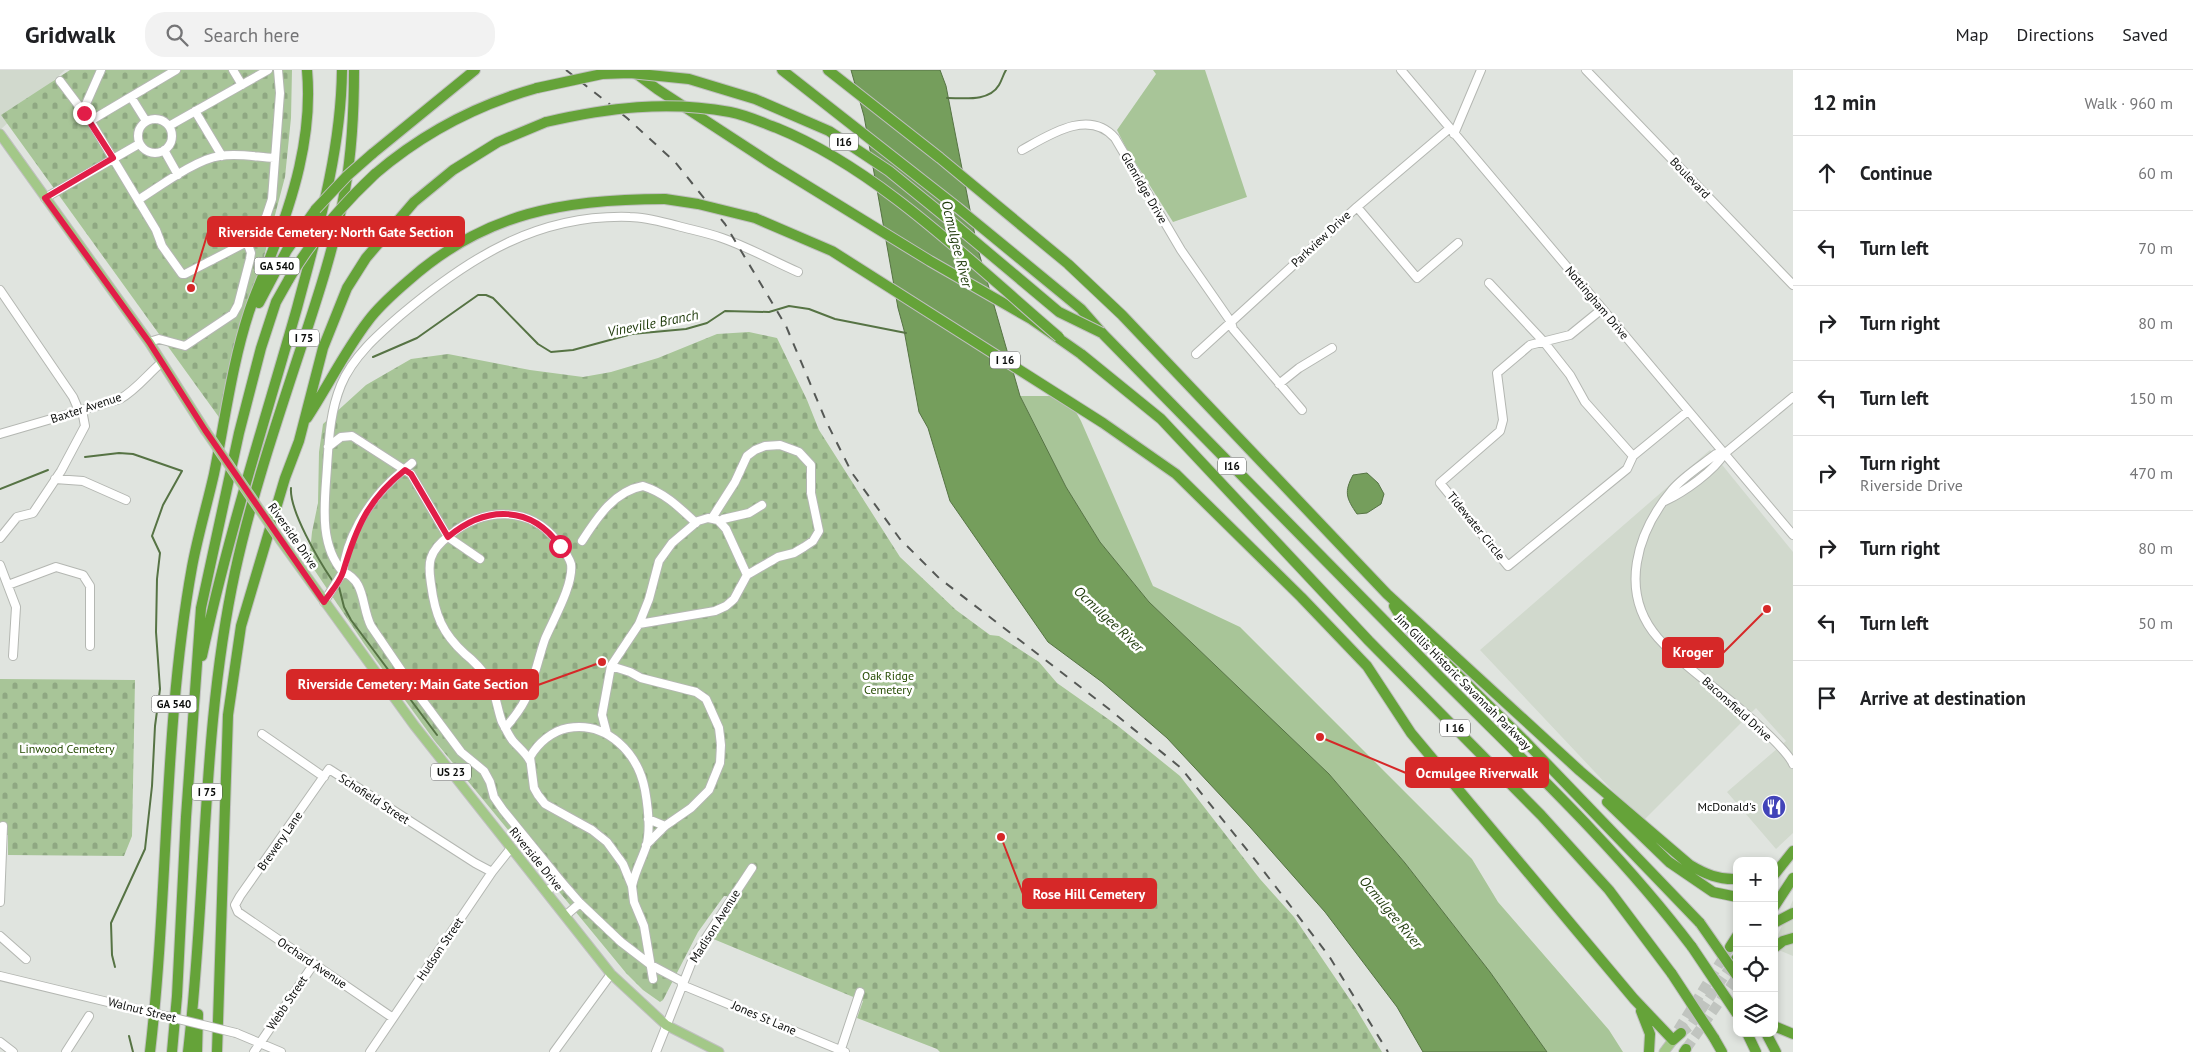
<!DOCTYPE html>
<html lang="en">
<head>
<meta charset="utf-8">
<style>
	body { margin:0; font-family:"PT Sans",sans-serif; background:#f2f2f2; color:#202124 }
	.controls { position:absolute; right:15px; bottom:15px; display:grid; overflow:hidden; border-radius:10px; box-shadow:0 2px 8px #0003 }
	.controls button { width:45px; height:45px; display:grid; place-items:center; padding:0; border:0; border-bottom:1px solid #e0e0e0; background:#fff; color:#202124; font:25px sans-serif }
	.stop { position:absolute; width:15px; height:15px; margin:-11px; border:4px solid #e11d48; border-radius:50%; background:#fff }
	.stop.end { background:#e11d48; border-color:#fff; box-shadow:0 1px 5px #0008 }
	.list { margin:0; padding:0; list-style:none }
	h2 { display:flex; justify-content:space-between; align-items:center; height:65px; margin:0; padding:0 20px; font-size:21px }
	h2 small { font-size:16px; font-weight:400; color:#757577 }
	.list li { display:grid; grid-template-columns:32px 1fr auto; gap:15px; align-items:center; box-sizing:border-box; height:75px; padding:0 20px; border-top:1px solid #e0e0e0 }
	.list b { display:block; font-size:19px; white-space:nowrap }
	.list p { margin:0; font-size:16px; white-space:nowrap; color:#757577 }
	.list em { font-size:16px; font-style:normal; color:#757577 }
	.icon { flex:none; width:28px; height:28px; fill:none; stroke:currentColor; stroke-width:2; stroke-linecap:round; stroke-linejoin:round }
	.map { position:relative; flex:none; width:1793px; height:982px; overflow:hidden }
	header { display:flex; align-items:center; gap:30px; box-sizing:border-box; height:70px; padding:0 25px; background:#fff; border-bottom:1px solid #e0e0e0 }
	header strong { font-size:24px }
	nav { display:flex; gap:28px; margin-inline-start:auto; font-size:18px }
	.search { width:350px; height:45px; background:#f2f2f2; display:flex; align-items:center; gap:12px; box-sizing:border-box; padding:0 18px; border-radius:20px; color:#757577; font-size:19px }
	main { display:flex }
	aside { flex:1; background:#fff }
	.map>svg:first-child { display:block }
	.built { fill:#d1d9cd }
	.cemetery { fill:url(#cemetery-stones) }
	.green { fill:#a8c598 }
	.water { fill:#759e5c; stroke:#567344 }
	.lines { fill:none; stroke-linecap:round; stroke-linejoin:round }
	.stream { stroke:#567344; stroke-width:2 }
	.highway-tunnel { stroke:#c0c4bf; stroke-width:10; stroke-dasharray:10 5; stroke-linecap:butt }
	.minor-casing { stroke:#b4b7b2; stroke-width:10 }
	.major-casing { stroke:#c0c0c0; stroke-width:11 }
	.highway-casing { stroke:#c0c0c0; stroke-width:12 }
	.minor { stroke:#fff; stroke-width:8 }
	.major { stroke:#a3c888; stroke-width:9 }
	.highway { stroke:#65a339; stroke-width:10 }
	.rail { stroke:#555855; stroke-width:2; stroke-dasharray:9 9; stroke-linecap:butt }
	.minor-bridge-casing { stroke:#b4b7b2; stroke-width:10; stroke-linecap:butt }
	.major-bridge-casing { stroke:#c0c0c0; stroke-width:11; stroke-linecap:butt }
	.highway-bridge-casing { stroke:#c0c0c0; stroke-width:12; stroke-linecap:butt }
	.minor-bridge { stroke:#fff; stroke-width:8 }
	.major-bridge { stroke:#a3c888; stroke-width:9 }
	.highway-bridge { stroke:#65a339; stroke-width:10 }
	.route { stroke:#e11d48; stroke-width:6 }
	.labels { text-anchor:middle; stroke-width:5; stroke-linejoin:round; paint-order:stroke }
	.shield { fill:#fff; stroke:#555655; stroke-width:1 }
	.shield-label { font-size:11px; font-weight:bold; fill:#0c0e0c }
	.street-label { font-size:12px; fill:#0c0e0c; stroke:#fff }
	.park-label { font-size:12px; fill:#264c03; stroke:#fff }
	.poi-label { font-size:12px; fill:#0c0e0c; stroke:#fff; text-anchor:end }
	.water-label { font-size:14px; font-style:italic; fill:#1e3a0a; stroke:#fff }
	.leader { fill:none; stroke:#d62828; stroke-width:2 }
	.callout-dot { fill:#d62828; stroke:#fff; stroke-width:2 }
	.callout { fill:#d62828; stroke:#d62828; stroke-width:2 }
	.callout-label { font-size:14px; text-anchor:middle; font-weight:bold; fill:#fff }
</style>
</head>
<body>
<header>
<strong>Gridwalk</strong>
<div class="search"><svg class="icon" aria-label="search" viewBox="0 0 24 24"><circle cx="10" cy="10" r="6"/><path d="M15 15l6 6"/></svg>Search here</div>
<nav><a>Map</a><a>Directions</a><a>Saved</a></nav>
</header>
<main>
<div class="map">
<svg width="1793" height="982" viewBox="0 0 1793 982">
	<defs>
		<pattern id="cemetery-stones" width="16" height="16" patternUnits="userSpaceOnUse" patternTransform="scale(1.25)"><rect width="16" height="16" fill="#a8c598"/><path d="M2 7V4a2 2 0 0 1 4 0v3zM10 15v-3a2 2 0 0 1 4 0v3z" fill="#8fa882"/></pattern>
	</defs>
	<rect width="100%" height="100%" fill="#e0e4df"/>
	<!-- built -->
	<path class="built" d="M0,0H65L0,60Z
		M1710,380L1793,482V763L1776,779L1727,722L1786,671L1756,638L1642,752L1480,580Z
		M1793,830V886L1774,878V874Z"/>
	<!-- cemetery -->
	<path class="cemetery" d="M70,0H292L291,48L285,107L221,350L1,45Z
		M749,262L777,268L807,330L819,360L900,487L956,540L990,565L999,566L1039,592L1057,613L1118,656L1180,706L1260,809L1294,847L1355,937L1382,982H940L937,979L857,948L863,931L711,868L736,827L724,826L698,862L663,930L660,932L643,920L626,903L434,670L365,575L309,492L312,462L318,433L319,382L323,354L366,315L411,289L448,284L530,300L583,307L611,302L658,288L717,264Z
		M0,609L135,610L132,766L124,786L8,785V765H0Z"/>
	<!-- green -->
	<path class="green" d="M1153,0H1205L1247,127L1173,152L1126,78L1117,60L1156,4Z
		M1020,326H1067L1081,351L1153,516L1240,557L1472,789L1498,832L1609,960L1623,982H1547L1490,902L1405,793L1329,704L1149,532L1100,472L1066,417Z"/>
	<!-- water -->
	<path class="water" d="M851,0H940L946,16L977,176L1020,326L1066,417L1100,472L1149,532L1329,704L1405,793L1490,902L1547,982H1423L1397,937L1325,842L1250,757L1167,668L1102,612L1048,572L950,431L928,358L919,342L904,260L898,238L864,46Z
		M1367,403L1378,413L1384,424L1381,434L1367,443L1357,444C1346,428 1344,422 1353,405Z"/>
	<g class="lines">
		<!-- stream -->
		<path class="stream" d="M947,28C964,28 989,32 999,15C1002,10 1003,5 1006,0
			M373,287L417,268L478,225H486L493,228L538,274L551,282L573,280L632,264L686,259L707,253L725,241L769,242L789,236L809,239L835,249L906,263
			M85,387L119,383L133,384L182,401L163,435L152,466L160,483L157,509L156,562L160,619L155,656L152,716L145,779L111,853L112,885L115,897
			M291,418C289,440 319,491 332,510
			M0,419L48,400
			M339,517L344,537L351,550L437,665
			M129,966L133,982"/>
		<!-- highway-tunnel -->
		<path class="highway-tunnel" d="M1678,960L1730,877
			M1681,963L1691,955L1735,890
			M1686,979L1737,907"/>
		<!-- minor casing -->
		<g class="minor-casing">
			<path id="minor" d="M233,0L242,15
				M1401,0L1793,465
				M1586,0L1793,215
				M60,11L91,52L156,160L162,176L182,204H185L247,172L266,147L272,129L280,23L278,0
				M131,27L146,51
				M195,41L222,86
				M84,43L86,34L101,0
				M138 66a17 17 0 1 1 34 0a17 17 0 1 1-34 0Z
				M90,51L176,0
				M169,56L268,0
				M1454,64L1481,0
				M164,80L178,105
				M1022,80C1049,65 1089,38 1115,68L1181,180L1231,252L1233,259L1302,340
				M45,128L139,74
				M138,130C159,117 196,89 220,86C238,83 256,87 274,88
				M1357,137L1417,208L1458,173
				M1489,213L1544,272L1570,305L1585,332L1633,386
				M0,220L73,327L79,341
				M1602,239L1570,265L1530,275L1497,303L1503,350L1500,361L1440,413L1508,496L1627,399L1633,386L1688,341
				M149,272L159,269L185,276L233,244L238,235L250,189L251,183L247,172
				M1196,284L1357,137L1450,58
				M1279,314L1299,298L1332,278
				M0,364L120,329C136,320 147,305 161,293
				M328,377L341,367L352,366L411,404L448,467L480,489
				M1724,384H1716C1702,395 1684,406 1672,420C1637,462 1618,522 1658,568C1684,597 1718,619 1747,645C1758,655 1788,681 1793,694
				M412,393C405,399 397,405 391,411C367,434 346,469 343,502C366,511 361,536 371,556L414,619L461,682L484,701L490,712L494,727L503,740L560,810L580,833L621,872L651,895L683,912
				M55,409L83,411L126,430
				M1665,431C1684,422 1714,401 1724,384L1793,327
				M720,451L723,449L749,443L762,435
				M0,468L17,447L33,443L61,401L85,356L82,340
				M582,471C597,448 614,421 643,416C665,423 679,437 696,453
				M0,495L16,537L13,586
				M8,515L56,497L83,505L90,516V576
				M324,532L343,502C318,474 325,431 327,397C329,368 330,342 341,315C353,286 379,264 402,244C470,187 538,144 630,147C646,147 662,152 678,156C693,160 708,163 722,168C748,177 773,191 798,202
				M639,554L715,541L726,536L734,529L747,505L778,487L794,483L804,477L813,471L819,461L811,423V395L799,382L780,375L765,376L755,380L747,386L735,412L712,448
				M611,596L630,602L641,608L696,622L706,629L719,658L721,675L720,693L709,720L691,738L665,756L646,775
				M505,658C512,650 520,640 525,630C534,611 538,589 545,569C553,550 574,514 571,494C569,486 562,478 557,471C529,435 483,438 450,465C442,471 434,478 431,488C428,496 430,506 431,514C435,545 442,563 465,584C474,591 482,600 488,609C496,622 497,639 502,652C506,659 509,666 513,671C519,678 526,683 530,691
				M262,664L324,707
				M607,664L602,645L611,596L639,554L649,529L659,491L672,473L698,451L708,448L718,450L726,459L747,505
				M648,749L665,756
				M632,816C635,802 641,791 646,777C651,760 648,737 645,720C638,683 607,651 568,658C552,661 538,673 530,687L534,718L538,725L545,734L592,760L607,772L623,794L632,816L634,832L644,856L653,909
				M546,822L560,810
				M0,832L3,756
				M565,846L580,833
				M0,866L26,889
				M0,906L141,940
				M682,915L845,982
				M393,948L238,842L235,835L240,826L329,699L475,793L492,802
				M236,963L281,982
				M0,972L13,982
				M66,982L89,946
				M254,982L313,895
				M370,982L492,802L511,778
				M554,982L611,904
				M656,982L694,886L752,798
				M840,982L860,922"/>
		</g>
		<!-- major casing -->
		<g class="major-casing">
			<path id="major" d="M0,64L149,272L205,360
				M281,471L414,655L611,904L666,955L719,982
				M1664,982L1673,970"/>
		</g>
		<!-- highway casing -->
		<g class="highway-casing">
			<path id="highway" d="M782,0L958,138L1081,239L1102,263C1214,377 1326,492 1438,605C1526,693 1617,778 1692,877
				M828,0L940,88L1068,194L1122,245L1387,524L1580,701L1690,795C1705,804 1719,810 1737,809
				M634,2L657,19L772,94L930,191L1031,249L1081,284L1161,349L1369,571L1541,745L1609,820L1672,904
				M372,84L475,0
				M375,104C423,63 476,35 537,18
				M755,148L832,181L1103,353L1176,404L1301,527L1367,596L1411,663L1634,929L1673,970
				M259,233L287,180L316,139
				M307,348C328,316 345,281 368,251C379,236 394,223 408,211C485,142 565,129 665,129
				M1394,536L1403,551L1524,670L1700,853
				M202,586C227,468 264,354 297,238C318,159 341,82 342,0
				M1607,732L1669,792L1713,822L1737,827
				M1774,805L1793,781
				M1774,837L1793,808
				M1774,853L1793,843
				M1730,877L1737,866
				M1774,878L1783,871L1793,868
				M1736,889L1737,888
				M1641,941L1650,964L1649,982
				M1774,956L1793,964
				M1747,963L1756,982
				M1766,963L1776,982
				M1714,968L1722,982
				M1673,970L1681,963
				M150,982C169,820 163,657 192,497C198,465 207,435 214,404C225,350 232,294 249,242C255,224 263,207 269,190C293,130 313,66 307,0
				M172,982L177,926L186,747L201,538L239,363L261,278L276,232L289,209
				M188,982C207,822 201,660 235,502C250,433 272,366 294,299C313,241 334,181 345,120C352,81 354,40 354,0
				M197,982L198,944
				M217,982L228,645L241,556L285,408L299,371L323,278L347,218L366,188L414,132L453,100L498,72L546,52
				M1684,982L1686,979"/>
		</g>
		<!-- minor -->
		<use href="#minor" class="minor"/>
		<!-- major -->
		<use href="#major" class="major"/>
		<!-- highway -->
		<use href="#highway" class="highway"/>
		<!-- rail -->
		<path class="rail" d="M566,0L627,48L675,92L725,154L786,256L826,351L852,403L900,469L939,508L1109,639L1181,698L1252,786L1329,886L1388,982"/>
		<!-- minor-bridge casing -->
		<g class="minor-bridge-casing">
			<path id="minor-bridge" d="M141,940L236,963"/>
		</g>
		<!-- major-bridge casing -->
		<g class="major-bridge-casing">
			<path id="major-bridge" d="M205,360L281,471"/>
		</g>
		<!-- highway-bridge casing -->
		<g class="highway-bridge-casing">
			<path id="highway-bridge" d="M537,18L602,4L630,3L689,9L755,29L829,61L889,101L953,153L1059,242L1102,263
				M546,52C607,38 667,30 730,42C746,45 761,52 777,58C880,100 974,195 1059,267
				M665,129L698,134L755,148
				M316,139L347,106L372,84
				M289,209C312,169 341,136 375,104
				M1700,853L1737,906
				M1692,877L1737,944
				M1672,904L1714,968"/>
		</g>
		<!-- minor-bridge -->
		<use href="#minor-bridge" class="minor-bridge"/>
		<!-- major-bridge -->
		<use href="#major-bridge" class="major-bridge"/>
		<!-- highway-bridge -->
		<use href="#highway-bridge" class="highway-bridge"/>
	</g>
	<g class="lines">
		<!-- route -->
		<path class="route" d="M84,43L113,88L45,128L149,272L205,360L324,532C330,523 340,512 343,502C356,458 368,429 405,400L411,404L448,467C486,435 531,435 560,476"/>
	</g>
	<!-- icons -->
	<defs>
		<g id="restaurant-disc" transform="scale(1.25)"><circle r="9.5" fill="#4244b9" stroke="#fff"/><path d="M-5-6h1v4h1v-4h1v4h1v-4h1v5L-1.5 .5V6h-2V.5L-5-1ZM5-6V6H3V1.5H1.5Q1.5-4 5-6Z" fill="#fff"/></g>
	</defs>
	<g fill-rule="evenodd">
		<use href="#restaurant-disc" x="1774" y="737"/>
	</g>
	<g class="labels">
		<!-- shield labels -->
		<g class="shield">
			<rect x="830" y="63.5" width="28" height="17" rx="4"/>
			<rect x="254.5" y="187.5" width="45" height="17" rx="4"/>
			<rect x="289" y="259.5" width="30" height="17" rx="4"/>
			<rect x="990" y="281.5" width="30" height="17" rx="4"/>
			<rect x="1218" y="387.5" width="28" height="17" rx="4"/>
			<rect x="151.5" y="625.5" width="45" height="17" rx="4"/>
			<rect x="1440" y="649.5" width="30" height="17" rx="4"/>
			<rect x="431" y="693.5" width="40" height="17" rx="4"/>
			<rect x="192" y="713.5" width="30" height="17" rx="4"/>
		</g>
		<g class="shield-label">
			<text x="844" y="76">I16</text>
			<text x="277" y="200">GA 540</text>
			<text x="304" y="272">I 75</text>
			<text x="1005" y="294">I 16</text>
			<text x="1232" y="400">I16</text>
			<text x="174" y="638">GA 540</text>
			<text x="1455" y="662">I 16</text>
			<text x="451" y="706">US 23</text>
			<text x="207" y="726">I 75</text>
		</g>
		<!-- street labels -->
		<g class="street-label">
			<text transform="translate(1690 108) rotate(46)" y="4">Boulevard</text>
			<text transform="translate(1144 118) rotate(60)" y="4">Glenridge Drive</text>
			<text transform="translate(1321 169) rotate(-43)" y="4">Parkview Drive</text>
			<text transform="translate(1597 233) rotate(50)" y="4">Nottingham Drive</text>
			<text transform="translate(86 338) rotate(-18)" y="4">Baxter Avenue</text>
			<text transform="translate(1476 456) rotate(51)" y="4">Tidewater Circle</text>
			<text transform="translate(293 466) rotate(55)" y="4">Riverside Drive</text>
			<text transform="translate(1463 612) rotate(45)" y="4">Jim Gillis Historic Savannah Parkway</text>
			<text transform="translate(1737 639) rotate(42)" y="4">Baconsfield Drive</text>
			<text transform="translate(374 729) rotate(33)" y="4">Schofield Street</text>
			<text transform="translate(280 771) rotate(-55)" y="4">Brewery Lane</text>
			<text transform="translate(536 789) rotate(51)" y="4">Riverside Drive</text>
			<text transform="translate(715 856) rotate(-58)" y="4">Madison Avenue</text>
			<text transform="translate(440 879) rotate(-56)" y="4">Hudson Street</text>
			<text transform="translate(312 893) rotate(34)" y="4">Orchard Avenue</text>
			<text transform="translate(287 933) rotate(-56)" y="4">Webb Street</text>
			<text transform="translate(142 940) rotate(14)" y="4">Walnut Street</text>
			<text transform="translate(764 948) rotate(23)" y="4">Jones St Lane</text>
		</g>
		<!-- park labels -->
		<g class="park-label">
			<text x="888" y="610">Oak Ridge<tspan x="888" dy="14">Cemetery</tspan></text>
			<text x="67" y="683">Linwood Cemetery</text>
		</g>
		<!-- poi labels -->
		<g class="poi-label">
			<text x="1756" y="741">McDonald's</text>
		</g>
		<!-- water labels -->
		<g class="water-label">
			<text transform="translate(957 174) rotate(76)" y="5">Ocmulgee River</text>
			<text transform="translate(653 253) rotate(-11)" y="5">Vineville Branch</text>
			<text transform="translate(1109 549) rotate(43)" y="5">Ocmulgee River</text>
			<text transform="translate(1391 842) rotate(50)" y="5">Ocmulgee River</text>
		</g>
	</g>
	<!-- callouts -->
	<path class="leader" d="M191 218L208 162M1767 539L1723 583M602 592L538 615M1320 667L1406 703M1001 767L1023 824"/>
	<g class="callout-dot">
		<circle cx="191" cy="218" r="5"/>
		<circle cx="1767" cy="539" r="5"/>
		<circle cx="602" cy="592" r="5"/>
		<circle cx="1320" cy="667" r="5"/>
		<circle cx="1001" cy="767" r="5"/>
	</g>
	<g class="callout">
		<rect x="208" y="147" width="256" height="29" rx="5"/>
		<rect x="1663" y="568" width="60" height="29" rx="5"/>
		<rect x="287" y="600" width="251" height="29" rx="5"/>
		<rect x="1406" y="688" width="142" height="29" rx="5"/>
		<rect x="1023" y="809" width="133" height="29" rx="5"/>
	</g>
	<g class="callout-label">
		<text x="336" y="167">Riverside Cemetery: North Gate Section</text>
		<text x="1693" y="587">Kroger</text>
		<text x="413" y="619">Riverside Cemetery: Main Gate Section</text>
		<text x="1477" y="708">Ocmulgee Riverwalk</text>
		<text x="1089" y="829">Rose Hill Cemetery</text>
	</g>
</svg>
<div class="controls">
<button>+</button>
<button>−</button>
<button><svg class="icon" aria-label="locate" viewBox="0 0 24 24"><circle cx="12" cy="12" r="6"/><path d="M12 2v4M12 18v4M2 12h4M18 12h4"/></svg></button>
<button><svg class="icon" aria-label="layers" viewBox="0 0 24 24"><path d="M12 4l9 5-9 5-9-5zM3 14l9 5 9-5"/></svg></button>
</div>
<div class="stop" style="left:560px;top:476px"></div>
<div class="stop end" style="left:84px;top:43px"></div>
</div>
<aside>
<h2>12 min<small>Walk · 960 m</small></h2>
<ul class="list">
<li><svg class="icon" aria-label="ahead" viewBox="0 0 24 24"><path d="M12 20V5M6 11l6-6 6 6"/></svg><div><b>Continue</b></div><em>60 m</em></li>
<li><svg class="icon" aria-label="left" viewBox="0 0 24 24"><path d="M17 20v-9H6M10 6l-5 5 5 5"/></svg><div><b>Turn left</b></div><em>70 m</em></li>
<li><svg class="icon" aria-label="right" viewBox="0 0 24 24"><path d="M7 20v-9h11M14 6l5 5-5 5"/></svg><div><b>Turn right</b></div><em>80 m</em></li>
<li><svg class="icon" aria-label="left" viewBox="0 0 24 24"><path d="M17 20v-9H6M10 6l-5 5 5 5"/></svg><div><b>Turn left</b></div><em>150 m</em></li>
<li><svg class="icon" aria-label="right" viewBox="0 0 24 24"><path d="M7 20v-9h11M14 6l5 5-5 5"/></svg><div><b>Turn right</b><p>Riverside Drive</p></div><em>470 m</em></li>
<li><svg class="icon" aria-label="right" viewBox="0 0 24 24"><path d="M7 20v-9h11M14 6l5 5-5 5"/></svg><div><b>Turn right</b></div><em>80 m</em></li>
<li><svg class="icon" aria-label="left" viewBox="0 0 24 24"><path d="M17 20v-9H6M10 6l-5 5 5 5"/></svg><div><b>Turn left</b></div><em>50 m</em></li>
<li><svg class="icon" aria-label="arrive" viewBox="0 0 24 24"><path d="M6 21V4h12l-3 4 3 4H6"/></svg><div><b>Arrive at destination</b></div></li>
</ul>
</aside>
</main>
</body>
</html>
